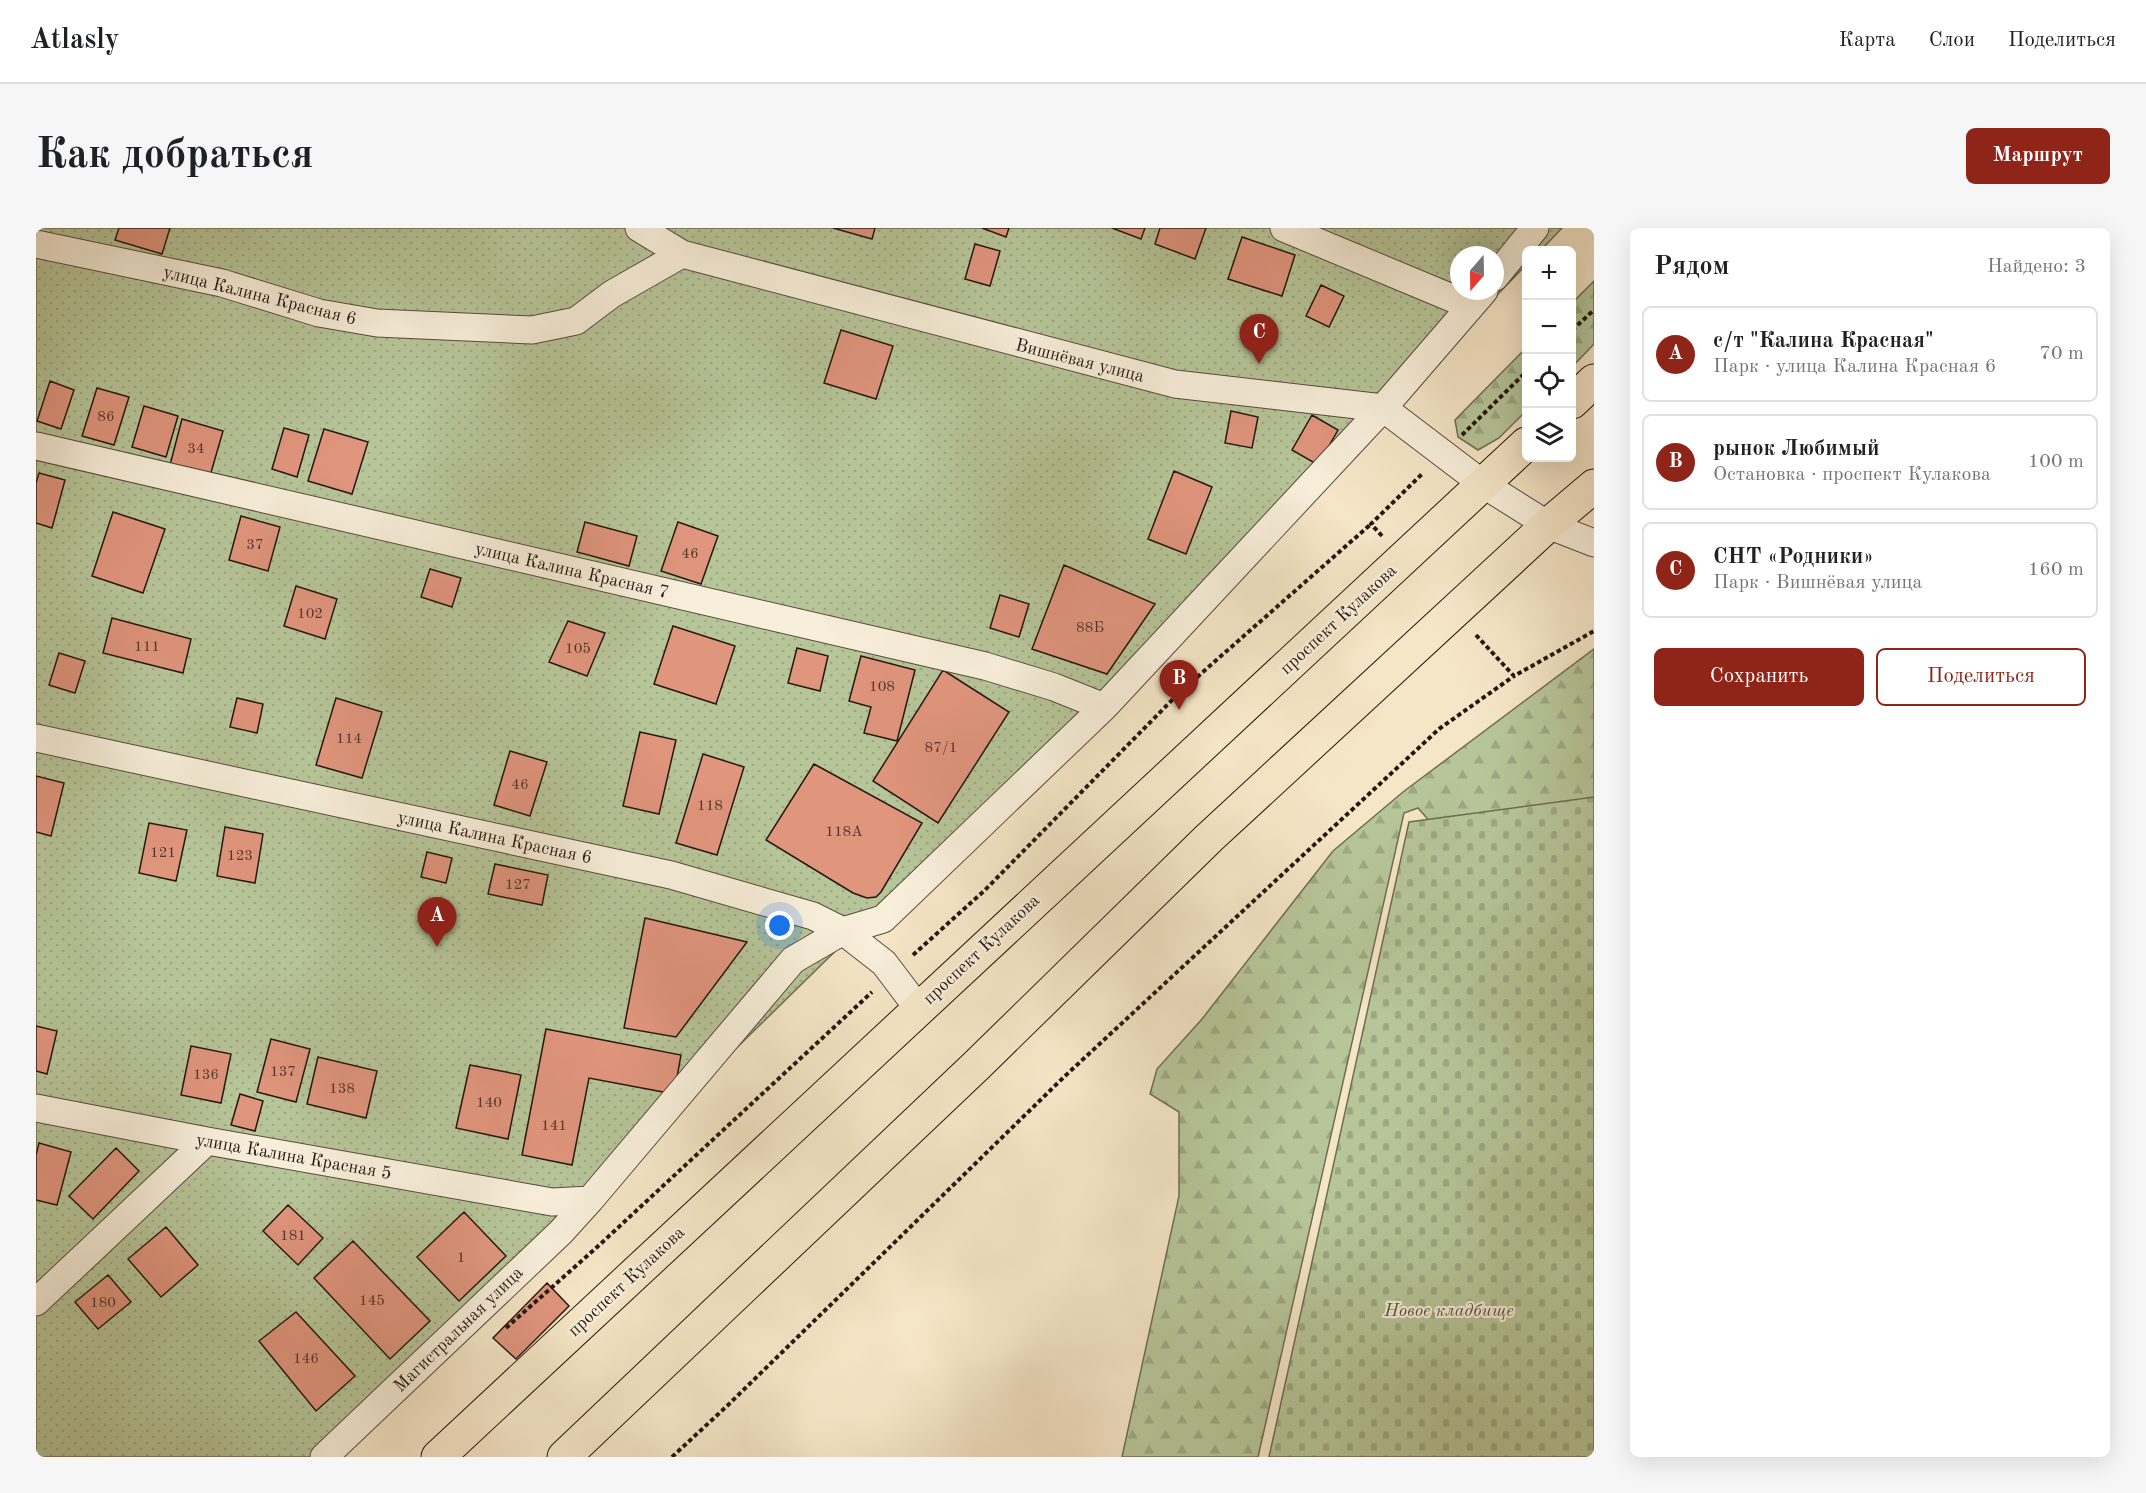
<!DOCTYPE html>
<html lang="ru">
<head>
<meta charset="utf-8">
<style>
	body { margin:0; font-family:"Old Standard TT",serif; background:#f6f6f6; color:#202124 }
	.controls { position:absolute; right:18px; top:18px; display:grid; overflow:hidden; border-radius:9px; box-shadow:0 6px 24px #0002 }
	.controls button { width:54px; height:54px; display:grid; place-items:center; padding:0; border:0; border-bottom:2px solid #e0e0e0; background:#fff; color:#202124; font:30px sans-serif }
	.compass { position:absolute; left:1414px; top:18px; width:54px; height:54px; border-radius:50%; background:#fff; box-shadow:0 6px 24px #0002; rotate:200deg }
	.you { position:absolute; left:744px; top:698px; width:21px; height:21px; margin:-15px; border:4px solid #fff; border-radius:50%; background:#1a73e8; box-shadow:0 0 0 9px #1a73e833 }
	.badge { display:grid; place-items:center; width:39px; height:39px; border-radius:50%; background:#8f2418; color:#fff; font-size:20px; font-weight:700 }
	.pin { position:absolute; translate:-50% -50px; filter:drop-shadow(0 2px 3px #0008) }
	.pin::after { content:''; position:absolute; top:32px; width:21px; height:18px; background:inherit; clip-path:polygon(0 0,100% 0,50% 100%) }
	.list { margin:0; padding:0; list-style:none }
	h2 { display:flex; justify-content:space-between; align-items:center; height:78px; margin:0; padding:0 24px; font-size:26px }
	h2 small { font-size:20px; font-weight:400; color:#757577 }
	.list li { display:grid; grid-template-columns:39px 1fr auto; gap:18px; align-items:center; box-sizing:border-box; height:96px; margin:0 12px 12px; padding:0 12px; border:2px solid #e0e0e0; border-radius:9px }
	.list b { display:block; font-size:22px; white-space:nowrap }
	.list p { margin:0; font-size:20px; white-space:nowrap; color:#757577 }
	.list em { font-size:20px; font-style:normal; color:#757577 }
	.actions { display:flex; gap:12px; padding:18px 24px }
	.actions a { flex:1; padding:14px 0; border:2px solid #8f2418; border-radius:9px; text-align:center; font-size:21px; color:#8f2418 }
	.actions .main { background:#8f2418; color:#fff }
	.icon { flex:none; width:33px; height:33px; fill:none; stroke:currentColor; stroke-width:2; stroke-linecap:round; stroke-linejoin:round }
	.map { position:relative; flex:none; width:1558px; height:1229px; overflow:hidden; border-radius:9px }
	header { display:flex; align-items:center; gap:36px; box-sizing:border-box; height:84px; padding:0 30px; background:#fff; border-bottom:2px solid #e0e0e0 }
	header strong { font-size:28px }
	nav { display:flex; gap:33px; margin-inline-start:auto; font-size:21px }
	.intro { display:flex; align-items:center; justify-content:space-between; box-sizing:border-box; height:144px; padding:0 36px }
	h1 { margin:0; font-size:42px }
	.button { padding:15px 27px; border-radius:9px; background:#8f2418; color:#fff; font-size:21px; font-weight:700 }
	main { display:flex; gap:36px; padding:0 36px }
	aside { flex:1; background:#fff; border-radius:9px; box-shadow:0 6px 24px #0002 }
	.map>svg:first-child { display:block }
	.forest { fill:url(#forest-firs); stroke:#6e6e54; stroke-width:1.5 }
	.cemetery { fill:url(#cemetery-stones); stroke:#6e6e54; stroke-width:1.5 }
	.garden { fill:url(#garden-dots); stroke:#6e6e54; stroke-width:1.5; fill-rule:evenodd }
	.building { fill:#e0957d; stroke:#251710; stroke-width:1.5 }
	.lines { fill:none; stroke-linecap:round; stroke-linejoin:round }
	.minor-casing { stroke:#594b3e; stroke-width:29 }
	.primary-casing { stroke:#251710; stroke-width:35 }
	.path { stroke:#251710; stroke-width:4; stroke-dasharray:4.5 3; stroke-linecap:butt }
	.minor { stroke:#f8efdb; stroke-width:27 }
	.primary { stroke:#f5e6c7; stroke-width:33 }
	.labels { text-anchor:middle; stroke-width:4.5; stroke-linejoin:round; paint-order:stroke }
	.number-label { font-size:15px; fill:#54362b }
	.street-label { font-size:18px; fill:#251710; stroke:#f8efdb }
	.park-label { font-size:18px; font-style:italic; fill:#585440; stroke:#f8efdb }
</style>
</head>
<body>
<header>
<strong>Atlasly</strong>
<nav><a>Карта</a><a>Слои</a><a>Поделиться</a></nav>
</header>
<div class="intro"><h1>Как добраться</h1><a class="button">Маршрут</a></div>
<main>
<div class="map">
<svg width="1558" height="1229" viewBox="0 0 1558 1229">
	<defs>
		<pattern id="forest-firs" width="22" height="20" patternUnits="userSpaceOnUse" patternTransform="scale(1.5)"><rect width="22" height="20" fill="#b7c699"/><path d="M5 1l3.5 6h-7zM16 11l3.5 6h-7z" fill="#9da983"/></pattern>
		<pattern id="cemetery-stones" width="16" height="16" patternUnits="userSpaceOnUse" patternTransform="scale(1.5)"><rect width="16" height="16" fill="#b7c699"/><path d="M2 7V4a2 2 0 0 1 4 0v3zM10 15v-3a2 2 0 0 1 4 0v3z" fill="#9da983"/></pattern>
		<pattern id="garden-dots" width="8" height="8" patternUnits="userSpaceOnUse" patternTransform="scale(1.5)"><rect width="8" height="8" fill="#b7c699"/><path d="M2 2h.1M6 6h.1" fill="none" stroke="#9da983" stroke-width="1.8" stroke-linecap="round"/></pattern>
	</defs>
	<rect width="100%" height="100%" fill="#f5e6c7"/>
	<filter id="stains"><feTurbulence type="fractalNoise" baseFrequency=".00333" numOctaves="4"/><feColorMatrix values="0 0 0 0 .2 0 0 0 0 .09 0 0 0 0 .02 0 0 0 .5 -.17"/></filter>
	<radialGradient id="worn" r=".72"><stop offset=".6" stop-color="#630" stop-opacity="0"/><stop offset="1" stop-color="#630" stop-opacity=".3"/></radialGradient>
	<!-- forest -->
	<path class="forest" d="M1558,53V116L1536,139V75Z
		M1490,120V183L1463,210L1442,222L1422,209L1419,192Z
		M1558,421V570L1403,604L1382,580L1368,585L1222,1229H1086L1143,968V884L1114,866L1121,841L1166,791L1297,623L1367,564Z"/>
	<!-- cemetery -->
	<path class="cemetery" d="M1558,569V1229H1233L1373,594Z"/>
	<!-- garden -->
	<path class="garden" d="M0,0H1526L1505,22H1490V37L1323,210L283,1229H0ZM1423,27H1459V63H1423Z"/>
	<!-- building -->
	<path class="building" d="M83,0H134L126,26L79,12Z
		M797,0H839L836,11Z
		M946,0H973L970,9Z
		M1076,0H1109L1105,11Z
		M1124,0H1170L1159,31L1119,16Z
		M1206,9L1259,27L1246,68L1192,51Z
		M939,16L964,23L954,58L929,51Z
		M1285,57L1308,68L1293,99L1270,88Z
		M805,102L857,118L840,171L788,155Z
		M14,153L38,162L25,201L1,193Z
		M61,160L93,169L78,217L46,208Z
		M108,178L142,188L130,229L96,219Z
		M1195,183L1222,189L1216,220L1189,215Z
		M1276,187L1302,202L1282,237L1256,222Z
		M146,191L187,203L174,248L134,237Z
		M248,200L273,207L261,249L236,241Z
		M288,201L332,214L316,266L272,253Z
		M1138,243L1176,259L1150,326L1112,311Z
		M3,245L29,252L16,300L0,295V255Z
		M77,284L129,301L107,365L56,348Z
		M205,288L244,299L232,343L193,332Z
		M549,294L601,308L593,338L541,324Z
		M642,294L682,308L665,356L625,343Z
		M1028,337L1119,376L1071,446L996,421Z
		M394,341L425,350L416,379L385,369Z
		M260,358L301,371L289,411L248,398Z
		M964,367L993,376L983,409L954,400Z
		M76,390L155,411L147,445L67,425Z
		M532,393L569,405L551,448L513,434Z
		M637,398L699,418L680,476L618,456Z
		M761,420L792,428L784,463L752,455Z
		M23,425L49,433L39,465L13,457Z
		M825,428L879,442L861,513L828,505L835,479L813,473Z
		M907,442L973,484L902,595L837,553Z
		M201,470L227,476L221,505L194,499Z
		M300,470L346,484L326,550L280,537Z
		M604,504L640,512L623,586L587,578Z
		M474,523L511,534L494,588L458,577Z
		M667,526L708,539L681,627L640,615Z
		M778,536L886,595L845,664L840,669L831,670L817,665L730,612Z
		M0,548L28,555L15,608L0,604Z
		M113,595L151,602L140,653L103,645Z
		M189,599L227,606L219,655L181,648Z
		M391,624L416,630L410,655L385,649Z
		M459,636L512,647L506,677L452,666Z
		M609,690L711,714L640,809L588,800Z
		M0,798L21,803L11,846L0,843Z
		M510,801L645,827L638,866L553,850L536,937L486,927Z
		M235,811L274,821L260,874L221,864Z
		M155,818L195,826L185,875L145,867Z
		M282,829L341,843L330,890L271,876Z
		M434,837L485,847L472,911L420,900Z
		M204,866L227,873L219,903L195,897Z
		M3,915L35,924L21,977L0,972V927Z
		M80,920L103,943L57,991L33,968Z
		M252,977L287,1010L262,1037L227,1003Z
		M428,984L470,1028L423,1073L381,1029Z
		M130,999L162,1037L125,1069L92,1031Z
		M317,1013L394,1093L354,1131L278,1050Z
		M72,1047L95,1074L62,1101L39,1074Z
		M511,1055L533,1078L480,1131L457,1110Z
		M260,1084L319,1148L280,1183L223,1113Z"/>
	<g class="lines">
		<!-- minor casing -->
		<g class="minor-casing">
			<path id="minor" d="M603,0L646,26L1139,156L1347,180L1448,63
				M1248,0L1435,78
				M0,16L186,55L283,85L341,95L496,102L540,93L576,66L646,26
				M1459,49L1499,0
				M0,218L949,438L1018,459L1068,479
				M0,510L635,647L777,688L807,703L848,735L882,780
				M0,880L171,913L516,974L554,972L757,732L807,703L847,691L1068,479L1347,180L1447,256L1512,297L1558,315
				M0,1074L171,913
				M288,1229L525,1004L554,972"/>
		</g>
		<!-- primary casing -->
		<g class="primary-casing">
			<path id="primary" d="M1536,174L1558,153
				M402,1229L1490,216
				M528,1229L940,838L1173,610L1512,297L1558,258"/>
		</g>
		<!-- path -->
		<path class="path" d="M1536,102L1558,82
			M1426,207L1490,144
			M1346,308L1335,296L1387,245
			M1440,407L1478,448L1558,403
			M877,727L949,662L1143,465L1335,296
			M470,1100L559,1021L836,764
			M636,1229L691,1178L1029,848L1403,501L1478,448"/>
		<!-- minor -->
		<use href="#minor" class="minor"/>
		<!-- primary -->
		<use href="#primary" class="primary"/>
	</g>
	<g class="labels">
		<!-- number labels -->
		<g class="number-label">
			<text x="70" y="193">86</text>
			<text x="160" y="225">34</text>
			<text x="219" y="321">37</text>
			<text x="654" y="330">46</text>
			<text x="274" y="390">102</text>
			<text x="1054" y="404">88Б</text>
			<text x="111" y="423">111</text>
			<text x="542" y="425">105</text>
			<text x="846" y="463">108</text>
			<text x="313" y="515">114</text>
			<text x="905" y="524">87/1</text>
			<text x="484" y="561">46</text>
			<text x="674" y="582">118</text>
			<text x="808" y="608">118А</text>
			<text x="127" y="629">121</text>
			<text x="204" y="632">123</text>
			<text x="482" y="661">127</text>
			<text x="247" y="848">137</text>
			<text x="170" y="851">136</text>
			<text x="306" y="865">138</text>
			<text x="453" y="879">140</text>
			<text x="518" y="902">141</text>
			<text x="257" y="1012">181</text>
			<text x="425" y="1034">1</text>
			<text x="336" y="1077">145</text>
			<text x="67" y="1079">180</text>
			<text x="270" y="1135">146</text>
		</g>
		<!-- street labels -->
		<g class="street-label">
			<text transform="translate(224 67) rotate(14)" y="6">улица Калина Красная 6</text>
			<text transform="translate(1044 132) rotate(14)" y="6">Вишнёвая улица</text>
			<text transform="translate(536 342) rotate(13)" y="6">улица Калина Красная 7</text>
			<text transform="translate(1302 391) rotate(-43)" y="6">проспект Кулакова</text>
			<text transform="translate(459 609) rotate(12)" y="6">улица Калина Красная 6</text>
			<text transform="translate(945 721) rotate(-43)" y="6">проспект Кулакова</text>
			<text transform="translate(258 928) rotate(10)" y="6">улица Калина Красная 5</text>
			<text transform="translate(590 1053) rotate(-43)" y="6">проспект Кулакова</text>
			<text transform="translate(422 1101) rotate(-44)" y="6">Магистральная улица</text>
		</g>
		<!-- park labels -->
		<g class="park-label">
			<text x="1413" y="1088">Новое кладбище</text>
		</g>
	</g>
	<rect width="100%" height="100%" filter="url(#stains)"/>
	<rect width="100%" height="100%" fill="url(#worn)"/>
</svg>
<div class="controls">
<button>+</button>
<button>−</button>
<button><svg class="icon" aria-label="locate" viewBox="0 0 24 24"><circle cx="12" cy="12" r="6"/><path d="M12 2v4M12 18v4M2 12h4M18 12h4"/></svg></button>
<button><svg class="icon" aria-label="layers" viewBox="0 0 24 24"><path d="M12 4l9 5-9 5-9-5zM3 14l9 5 9-5"/></svg></button>
</div>
<svg class="compass" viewBox="-18 -18 36 36"><path d="M0-13l5 13h-10z" fill="#e53935"/><path d="M0 13l5-13h-10z" fill="#757577"/></svg>
<div class="you"></div>
<div class="pin badge" style="left:401px;top:719px">A</div>
<div class="pin badge" style="left:1143px;top:482px">B</div>
<div class="pin badge" style="left:1223px;top:136px">C</div>
</div>
<aside>
<h2>Рядом<small>Найдено: 3</small></h2>
<ul class="list">
<li><span class="badge">A</span><div><b>с/т &quot;Калина Красная&quot;</b><p>Парк · улица Калина Красная 6</p></div><em>70 m</em></li>
<li><span class="badge">B</span><div><b>рынок Любимый</b><p>Остановка · проспект Кулакова</p></div><em>100 m</em></li>
<li><span class="badge">C</span><div><b>СНТ «Родники»</b><p>Парк · Вишнёвая улица</p></div><em>160 m</em></li>
</ul>
<div class="actions"><a class="main">Сохранить</a><a>Поделиться</a></div>
</aside>
</main>
</body>
</html>
